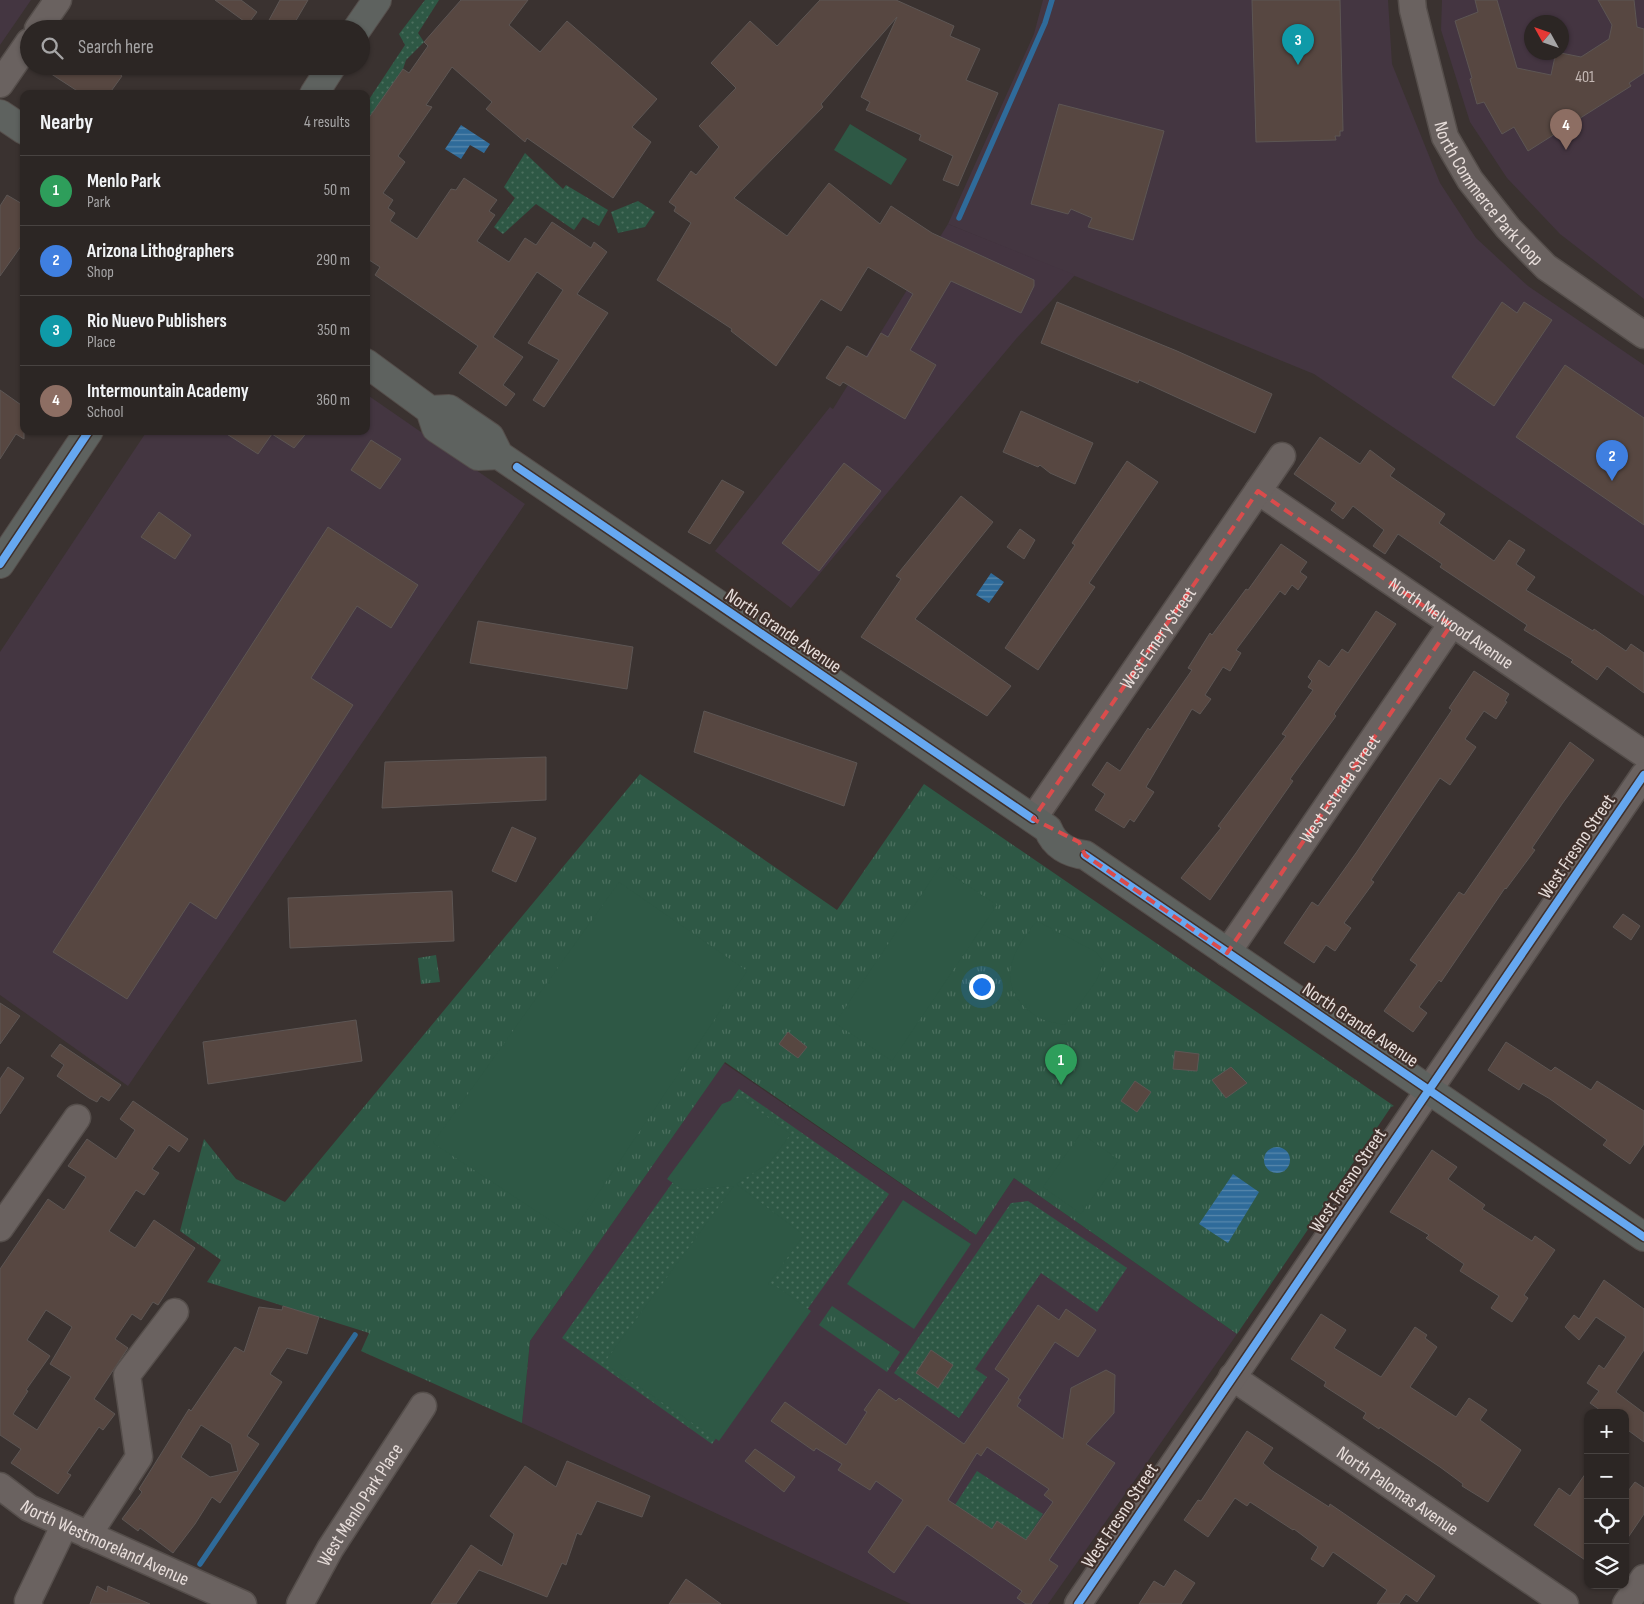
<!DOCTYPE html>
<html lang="en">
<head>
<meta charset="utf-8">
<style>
	body { margin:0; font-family:"Sofia Sans Condensed",sans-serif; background:#342e2c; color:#f1f3f6 }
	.controls { position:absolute; right:15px; bottom:15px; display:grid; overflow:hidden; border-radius:10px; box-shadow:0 1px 4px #0004 }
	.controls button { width:45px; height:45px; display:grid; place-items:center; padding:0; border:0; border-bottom:1px solid #484341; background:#2c2624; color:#f1f3f6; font:25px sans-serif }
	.compass { position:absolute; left:1524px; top:15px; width:45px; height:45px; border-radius:50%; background:#2c2624; box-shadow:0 1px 4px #0004; rotate:310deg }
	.you { position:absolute; left:981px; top:986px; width:18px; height:18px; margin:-12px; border:4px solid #fff; border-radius:50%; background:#1a73e8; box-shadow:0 0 0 8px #1a73e833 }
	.badge { display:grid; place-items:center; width:32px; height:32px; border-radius:50%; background:#aba29f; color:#fff; font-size:16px; font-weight:700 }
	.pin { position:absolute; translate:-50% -41px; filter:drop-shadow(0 1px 2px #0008) }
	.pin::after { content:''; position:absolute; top:26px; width:18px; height:15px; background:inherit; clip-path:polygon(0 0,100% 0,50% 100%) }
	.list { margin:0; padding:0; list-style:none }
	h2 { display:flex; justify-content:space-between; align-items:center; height:65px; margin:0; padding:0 20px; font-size:21px }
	h2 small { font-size:16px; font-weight:400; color:#a6a5a6 }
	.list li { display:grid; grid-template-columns:32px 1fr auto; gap:15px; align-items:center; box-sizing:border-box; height:70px; padding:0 20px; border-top:1px solid #484341 }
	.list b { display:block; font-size:19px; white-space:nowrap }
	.list p { margin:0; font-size:16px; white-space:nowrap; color:#a6a5a6 }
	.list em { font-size:16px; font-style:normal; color:#a6a5a6 }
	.icon { flex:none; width:28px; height:28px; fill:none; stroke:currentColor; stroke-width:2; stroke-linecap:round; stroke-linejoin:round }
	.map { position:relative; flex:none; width:1644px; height:1604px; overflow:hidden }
	.search { position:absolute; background:#2c2624; box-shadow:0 1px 4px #0004; left:20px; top:20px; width:350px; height:55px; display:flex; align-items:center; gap:12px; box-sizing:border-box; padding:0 18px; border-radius:28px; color:#a6a5a6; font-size:19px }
	.panel { position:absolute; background:#2c2624; box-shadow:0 1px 4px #0004; left:20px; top:90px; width:350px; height:345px; border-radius:10px }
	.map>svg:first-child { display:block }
	.commercial { fill:#443641 }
	.education { fill:#443541; fill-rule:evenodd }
	.grass { fill:url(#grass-dots) }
	.park { fill:url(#park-tufts) }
	.pitch { fill:#2e5845 }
	.water { fill:url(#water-rules) }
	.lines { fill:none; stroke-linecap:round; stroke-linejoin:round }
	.stream { stroke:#2f6b9a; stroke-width:5.5 }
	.building { fill:#574741; stroke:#5d5654; fill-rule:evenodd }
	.minor-casing { stroke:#554e4b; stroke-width:29 }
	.major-casing { stroke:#554e4b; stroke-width:30 }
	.minor { stroke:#6a6260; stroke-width:26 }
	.major { stroke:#5e625f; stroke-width:28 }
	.cycleway-casing { stroke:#3f302b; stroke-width:11 }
	.cycleway { stroke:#66a8f1; stroke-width:8 }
	.marked { fill:none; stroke:#da4c4c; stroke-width:4; stroke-dasharray:10 6; stroke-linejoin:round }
	.labels { text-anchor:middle; stroke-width:4.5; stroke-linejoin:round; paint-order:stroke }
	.number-label { font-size:16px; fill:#c4b8b4 }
	.street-label { font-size:19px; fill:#e8dedb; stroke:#3f302b }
</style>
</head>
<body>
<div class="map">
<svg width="1644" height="1604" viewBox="0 0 1644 1604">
	<defs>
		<pattern id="grass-dots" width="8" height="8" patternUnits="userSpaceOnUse" patternTransform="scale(1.25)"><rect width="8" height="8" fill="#2e5845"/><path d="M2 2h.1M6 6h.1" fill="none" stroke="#4c705f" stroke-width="1.8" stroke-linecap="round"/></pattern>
		<pattern id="park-tufts" width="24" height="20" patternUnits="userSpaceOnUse" patternTransform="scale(1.25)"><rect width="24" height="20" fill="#2e5845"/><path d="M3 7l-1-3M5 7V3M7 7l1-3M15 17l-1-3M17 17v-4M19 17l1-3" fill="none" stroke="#4c705f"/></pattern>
		<pattern id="water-rules" width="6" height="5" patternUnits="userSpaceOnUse" patternTransform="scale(1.25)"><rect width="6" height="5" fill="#2f6b9a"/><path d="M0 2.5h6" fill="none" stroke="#5787ac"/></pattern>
	</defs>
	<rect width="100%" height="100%" fill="#3a3230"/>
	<!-- commercial -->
	<path class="commercial" d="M0,0H31L0,45Z
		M1043,0H1388L1392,64L1440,183L1476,238L1528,286L1644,365V596L1314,374L948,224L1034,34Z
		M366,394L525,504L128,1086L0,995V652L147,431H366Z"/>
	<!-- education -->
	<path class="education" d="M1442,0H1644V299L1560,234L1507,178L1470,122L1441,30ZM1532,22H1562V52H1532Z
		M948,224L1075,275L1016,339L791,608L715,551L830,407L833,409Z
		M724,1063L976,1235L1014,1178L1237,1334L1048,1604H911L522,1423L530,1341Z"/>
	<!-- grass -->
	<path class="grass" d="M425,0H439L418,33L424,42L406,60L403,69L366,122V104L405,45L399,34Z
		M525,153L563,189L566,185L608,210L599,226L583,217L574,230L536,204L503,234L494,227L515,198L504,187Z
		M638,201L655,212L645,227L618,233L611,212Z
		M739,1089L889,1194L712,1444L562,1338Z
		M1028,1201L1127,1268L1097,1312L1041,1273L975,1369L987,1377L959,1418L894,1373L1011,1203Z
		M977,1471L1043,1514L1026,1540L997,1521L992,1529L955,1505Z"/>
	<!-- park -->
	<path class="park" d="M640,774L837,910L924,784L1394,1106L1391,1107L1237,1334L1014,1178L976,1235L725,1062L530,1341L522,1423L361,1351L369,1333L207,1282L221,1260L180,1231L204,1139L236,1179L285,1202Z
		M436,955L440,982L421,984L418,958Z
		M832,1306L900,1352L887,1372L819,1325Z"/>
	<!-- pitch -->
	<path class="pitch" d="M850,124L907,159L891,185L834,150Z
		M940,867L997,905L892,1061L835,1023Z
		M619,882L747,971L571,1234L433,1143Z
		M1037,921L1096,952L1104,962L1096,981L1065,1025C1056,1023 1043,1021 1036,1016C994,988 1010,952 1037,921Z
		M740,1097L791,1134L769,1163L736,1184L804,1235L768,1284L777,1287L811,1311L719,1441L604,1363L734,1186L683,1190L667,1179L722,1104Z
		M1081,1133L1119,1160L1081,1214L1043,1187Z
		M903,1200L971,1244L914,1329L847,1284Z"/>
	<!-- water -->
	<path class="water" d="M461,125L490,144L484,153L470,145L461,159L445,149Z
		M991,573L1004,582L989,603L976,595Z
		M1264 1160a13 13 0 1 1 26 0a13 13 0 1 1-26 0Z
		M1233,1174L1259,1192L1228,1243L1199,1224Z"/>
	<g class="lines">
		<!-- stream -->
		<path class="stream" d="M959,218L1045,23L1052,0
			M200,1564L355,1335"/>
	</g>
	<!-- building -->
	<path class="building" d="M215,0H241L257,12L248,24Z
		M280,0H308L291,29H279L268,22Z
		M461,0H528L509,25L540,52L567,21L657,99L632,127L651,142L613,198L527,138L525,142L486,109L492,102L452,67L426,105L432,107L398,156L405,162L383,193L393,200L388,208L395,213L390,221L417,239L451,189L456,190L464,178L497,200L489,211L495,215L477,241L509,262L525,238L536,245L552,222L591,248L594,242L607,252L577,294L608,313L544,407L533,400L559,360L528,343L563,290L537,272L493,337L523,357L503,385L515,394L506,406L459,373L478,346L375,275L380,267L366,258V122L403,69L409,73L428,46L424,42Z
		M820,0H896L954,26L950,36L980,49L966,80L998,93L958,186L943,180L953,156L919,140L921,135L866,110L870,102L861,97L897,17L821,104L823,107L734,198L787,236L829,183L880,224L891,206L932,233L1034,280V286L1021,313L951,281L910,350L936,365L905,419L843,382L840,386L826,378L847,346L867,357L881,333L888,337L913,294L868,267L841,311L821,299L776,366L731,331L732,329L657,280L691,223L674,211L676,207L669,202L691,171L696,175L719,147L699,126L736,88L711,63L750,21L777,46Z
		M1252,0H1340L1343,131H1340V136H1335L1336,140L1256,142Z
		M1475,0H1497L1517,68L1551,75L1556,52L1581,57L1609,39L1612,25L1598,0H1634L1637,27L1644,29V73L1629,83L1631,86L1528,151L1514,127L1502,134L1484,102L1477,104L1470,79L1472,78L1455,21L1478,12Z
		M39,66H109L122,76L109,94H82Z
		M1059,104L1164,131L1133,240L1088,227L1092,218L1071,209L1068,214L1031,204Z
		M7,195L24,205V242L0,276V206Z
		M1057,302L1177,351L1272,394L1255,433L1139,380L1138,383L1041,343Z
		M1502,302L1517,313L1524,302L1552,320L1494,406L1452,377Z
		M1565,365L1644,418V525L1516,437Z
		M0,390L24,407V439L16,434L0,459Z
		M1021,411L1093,443L1075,484L1050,473L1040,465L1038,467L1003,452Z
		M222,431H308L294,448L272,434L258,454Z
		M1320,437L1360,464L1370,450L1395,469L1390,476L1445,514L1439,523L1494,561L1509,540L1525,550L1516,564L1535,577L1526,590L1593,631L1594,629L1626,651L1631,644L1644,653V693L1607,666L1597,680L1571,662L1573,660L1524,630L1527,625L1440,567L1442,564L1398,534L1385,554L1373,546L1384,530L1353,506L1343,519L1331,510L1336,503L1294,474Z
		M371,440L401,459L380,489L351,470Z
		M1127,461L1158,482L1089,583L1095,587L1038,670L1005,648L1075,545L1072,543Z
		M844,463L881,491L819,571L782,543Z
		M722,480L744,492L710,544L688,532Z
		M961,496L993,522L915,619L1011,686L987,716L861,637L901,579L896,576Z
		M159,512L191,535L175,559L141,537Z
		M328,527L418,585L391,628L357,606L311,678L353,705L216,919L190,902L127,999L53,952Z
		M1020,529L1035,540L1024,559L1007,547Z
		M1281,544L1307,562L1300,572L1307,577L1298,590L1292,585L1285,595L1280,591L1236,650L1241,653L1230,671L1223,667L1205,695L1211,699L1200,714L1192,709L1146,787L1154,792L1134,822L1130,819L1124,828L1095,810L1105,794L1092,785L1107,762L1120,771L1148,728L1150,730L1192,670L1188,668L1210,633L1212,635L1246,589L1248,590Z
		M1376,611L1396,624L1334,714L1336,716L1290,779L1293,781L1210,900L1181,878L1221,828L1218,826L1286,736L1282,734L1313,690L1308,687L1312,681L1308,677L1319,660L1329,667L1342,649L1348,653Z
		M478,621L633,647L627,689L470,663Z
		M1474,671L1509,694L1505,701L1507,702L1496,719L1484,711L1465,739L1476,747L1450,785L1440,778L1371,880L1374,882L1344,923L1351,928L1335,951L1326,945L1314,963L1284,943L1312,902L1318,906L1356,853L1452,710L1449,708Z
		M704,711L857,763L844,806L694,752Z
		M1570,742L1594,760L1562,804L1532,848L1535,850L1506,889L1505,888L1441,982L1439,980L1419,1007L1427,1013L1413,1032L1384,1011L1417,965L1410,960L1459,892L1464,895Z
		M546,757V800L382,808L385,762Z
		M512,827L536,838L516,882L492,871Z
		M452,891L454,941L290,948L288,898Z
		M1623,914L1640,926L1631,940L1613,927Z
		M0,1003L20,1016L0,1044Z
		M356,1020L362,1061L208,1084L203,1042Z
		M788,1032L807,1047L798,1058L779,1044Z
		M1506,1042L1551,1071L1555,1067L1591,1090L1597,1081L1644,1111V1144L1630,1164L1603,1145L1607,1140L1550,1099L1523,1083L1519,1090L1488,1070Z
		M60,1044L121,1085L109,1101L101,1096L97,1102L89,1098L57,1076L64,1065L51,1056Z
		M1175,1051L1199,1054L1197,1071L1173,1069Z
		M8,1067L24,1078L0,1114V1079Z
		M1231,1067L1247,1083L1226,1098L1212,1080Z
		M1135,1081L1151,1092L1137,1112L1121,1101Z
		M133,1101L188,1139L179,1152L169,1145L152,1169L159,1173L144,1195L136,1190L109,1231L135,1248L154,1220L195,1248L158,1305L153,1302L141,1320L132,1314L115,1339L128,1348L94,1399L115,1414L103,1430L99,1427L67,1473L71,1475L58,1494L11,1463L21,1449L0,1435V1269L48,1199L64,1210L86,1177L68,1166L87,1139L116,1159L135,1130L120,1119ZM46,1310L72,1327L50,1364L71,1377L37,1430L13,1414L28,1391L26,1390L50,1356L27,1340Z
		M1432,1150L1457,1167L1448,1179L1485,1205L1482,1209L1532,1241L1535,1236L1555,1250L1524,1295L1528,1298L1512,1322L1491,1308L1499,1296L1460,1271L1464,1264L1426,1238L1429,1235L1390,1212Z
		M1604,1280L1644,1309V1350L1616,1392L1644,1413V1442L1625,1428V1413H1604L1590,1403L1599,1391L1587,1383L1599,1365L1604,1369L1626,1337L1596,1317L1579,1340L1565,1327L1574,1315L1579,1319Z
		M1038,1305L1059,1320L1066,1309L1096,1330L1078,1357L1055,1342L1018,1398L1021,1400L1017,1406L1063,1439L1071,1388L1106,1370L1115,1375L1114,1413L1086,1444L1115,1463L1049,1560L1058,1566L1031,1604H1026L1017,1598L1022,1591L927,1525L894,1573L868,1552L903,1500L876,1481L870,1490L838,1470L842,1464L816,1448L814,1451L771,1421L785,1402L846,1445L867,1412L864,1410L879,1389L896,1401L899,1398L964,1444L1009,1379L995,1369ZM987,1447L1049,1489L1044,1495L1053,1502L1026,1540L997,1521L992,1529L948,1500L977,1453L981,1456Z
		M283,1306L319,1317L307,1354L287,1348L270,1374L282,1382L247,1436L259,1444L220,1503L212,1497L195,1524L173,1553L140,1528L138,1531L122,1519L142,1492L139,1489L189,1409L191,1411L235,1347L244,1352L259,1307L282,1310ZM201,1425L231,1444L238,1471L210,1477L181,1457Z
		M1321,1314L1346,1330L1334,1348L1381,1377L1415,1327L1427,1335L1425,1338L1437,1347L1410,1387L1456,1417L1469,1398L1487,1410L1480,1420L1521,1450L1488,1502L1462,1486L1463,1484L1440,1467L1380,1427L1379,1429L1363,1418L1366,1413L1324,1386L1326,1382L1291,1359Z
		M931,1350L953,1365L938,1388L916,1373Z
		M1247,1431L1273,1448L1263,1463L1271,1470L1329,1507L1330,1504L1435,1576L1417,1602L1406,1594L1399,1604H1377L1387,1590L1333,1552L1323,1567L1311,1559L1318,1547L1294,1529L1293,1530L1250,1502L1247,1506L1235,1498L1208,1537L1184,1520L1198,1500L1201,1501Z
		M755,1449L795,1477L784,1492L745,1461Z
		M567,1461L650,1496L642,1517L597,1501L581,1535L577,1533L566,1565L562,1563L547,1597L479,1570L456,1604H431L471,1545L502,1566L514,1534L490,1516L525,1466L556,1487Z
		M1588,1470V1562L1534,1525L1559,1488L1570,1496Z
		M1635,1482L1644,1488V1514L1625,1542V1495Z
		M1175,1570L1195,1583L1181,1604H1139L1154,1581L1164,1587Z
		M686,1579L721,1604H669Z
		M97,1586L107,1592L108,1586L150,1604H90Z"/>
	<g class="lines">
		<!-- minor casing -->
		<g class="minor-casing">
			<g id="minor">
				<path id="s1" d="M1412,0L1413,10L1445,137L1470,180L1508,228L1546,267L1644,335"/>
				<path d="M38,29L58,0"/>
				<path d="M0,84L29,42"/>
				<path id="s2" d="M1258,491L1644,754"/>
				<path id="s3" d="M1033,819L1282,456"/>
				<path id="s4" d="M1227,953L1451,625"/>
				<path d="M0,1228L77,1118"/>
				<path id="s5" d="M1232,1377L1565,1604"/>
				<path id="s6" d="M0,1486L29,1508L243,1604"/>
				<path d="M88,1535L139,1457L127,1375L175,1312"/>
				<path d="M29,1604L28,1601L65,1524"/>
				<path id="s7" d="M300,1604L330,1549L423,1406"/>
				<path d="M1078,1604L1644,775"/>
				<path d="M1626,1604L1644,1578"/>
			</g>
		</g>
		<!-- major casing -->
		<g class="major-casing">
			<path id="major" d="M357,29L377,0
				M314,94L332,66
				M0,114L24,130
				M366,363L430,410L436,428L478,456L499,455
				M430,410L449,409L490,437L499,455L1048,829C1054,845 1068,853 1085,855L1644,1237
				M0,564L89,431"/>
		</g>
		<!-- minor -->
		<use href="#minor" class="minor"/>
		<!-- major -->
		<use href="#major" class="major"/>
		<!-- cycleway casing -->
		<g class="cycleway-casing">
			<path id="cycleway" d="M517,467L1033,819
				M0,564L89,431
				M1085,855L1644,1237
				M1078,1604L1644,775"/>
		</g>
		<!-- cycleway -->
		<use href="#cycleway" class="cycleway"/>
	</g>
	<!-- marked area -->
	<path class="marked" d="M1258,491L1451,625L1227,953L1085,855L1079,842L1033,819Z"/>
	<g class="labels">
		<!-- number labels -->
		<g class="number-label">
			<text x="1585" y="82">401</text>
		</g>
		<!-- street labels -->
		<g class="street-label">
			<text dy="7" stroke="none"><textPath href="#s1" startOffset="212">North Commerce Park Loop</textPath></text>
			<text dy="7" stroke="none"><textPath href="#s2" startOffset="234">North Melwood Avenue</textPath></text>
			<text transform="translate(784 630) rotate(34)" y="7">North Grande Avenue</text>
			<text dy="7" stroke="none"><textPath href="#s3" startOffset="220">West Emery Street</textPath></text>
			<text dy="7" stroke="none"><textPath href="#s4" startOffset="199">West Estrada Street</textPath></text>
			<text transform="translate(1576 846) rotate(-56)" y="7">West Fresno Street</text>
			<text transform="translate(1361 1024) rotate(34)" y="7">North Grande Avenue</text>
			<text transform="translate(1347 1180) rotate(-56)" y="7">West Fresno Street</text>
			<text dy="7" stroke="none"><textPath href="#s5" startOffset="201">North Palomas Avenue</textPath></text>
			<text dy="7" stroke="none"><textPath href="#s7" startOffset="116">West Menlo Park Place</textPath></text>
			<text transform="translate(1119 1515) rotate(-56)" y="7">West Fresno Street</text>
			<text dy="7" stroke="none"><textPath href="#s6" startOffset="120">North Westmoreland Avenue</textPath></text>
		</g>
	</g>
</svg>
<div class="controls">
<button>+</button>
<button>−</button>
<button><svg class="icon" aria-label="locate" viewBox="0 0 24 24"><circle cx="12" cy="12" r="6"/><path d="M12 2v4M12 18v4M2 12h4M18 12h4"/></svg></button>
<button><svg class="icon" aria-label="layers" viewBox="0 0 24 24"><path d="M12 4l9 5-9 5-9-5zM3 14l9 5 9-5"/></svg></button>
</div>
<svg class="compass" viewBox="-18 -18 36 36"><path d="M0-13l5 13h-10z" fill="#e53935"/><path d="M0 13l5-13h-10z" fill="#a6a5a6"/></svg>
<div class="you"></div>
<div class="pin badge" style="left:1061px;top:1085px;background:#2e9e5b">1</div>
<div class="pin badge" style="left:1612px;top:481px;background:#3f7fe0">2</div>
<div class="pin badge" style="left:1298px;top:65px;background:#0f9aa8">3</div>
<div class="pin badge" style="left:1566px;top:150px;background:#8d6e63">4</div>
<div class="search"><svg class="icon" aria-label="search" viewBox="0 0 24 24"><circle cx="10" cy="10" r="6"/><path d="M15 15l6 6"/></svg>Search here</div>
<section class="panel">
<h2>Nearby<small>4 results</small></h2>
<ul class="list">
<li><span class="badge" style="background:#2e9e5b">1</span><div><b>Menlo Park</b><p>Park</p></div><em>50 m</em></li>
<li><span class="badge" style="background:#3f7fe0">2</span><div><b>Arizona Lithographers</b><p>Shop</p></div><em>290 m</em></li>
<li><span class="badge" style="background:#0f9aa8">3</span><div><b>Rio Nuevo Publishers</b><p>Place</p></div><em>350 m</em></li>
<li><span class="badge" style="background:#8d6e63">4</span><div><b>Intermountain Academy</b><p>School</p></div><em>360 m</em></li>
</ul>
</section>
</div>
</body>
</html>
